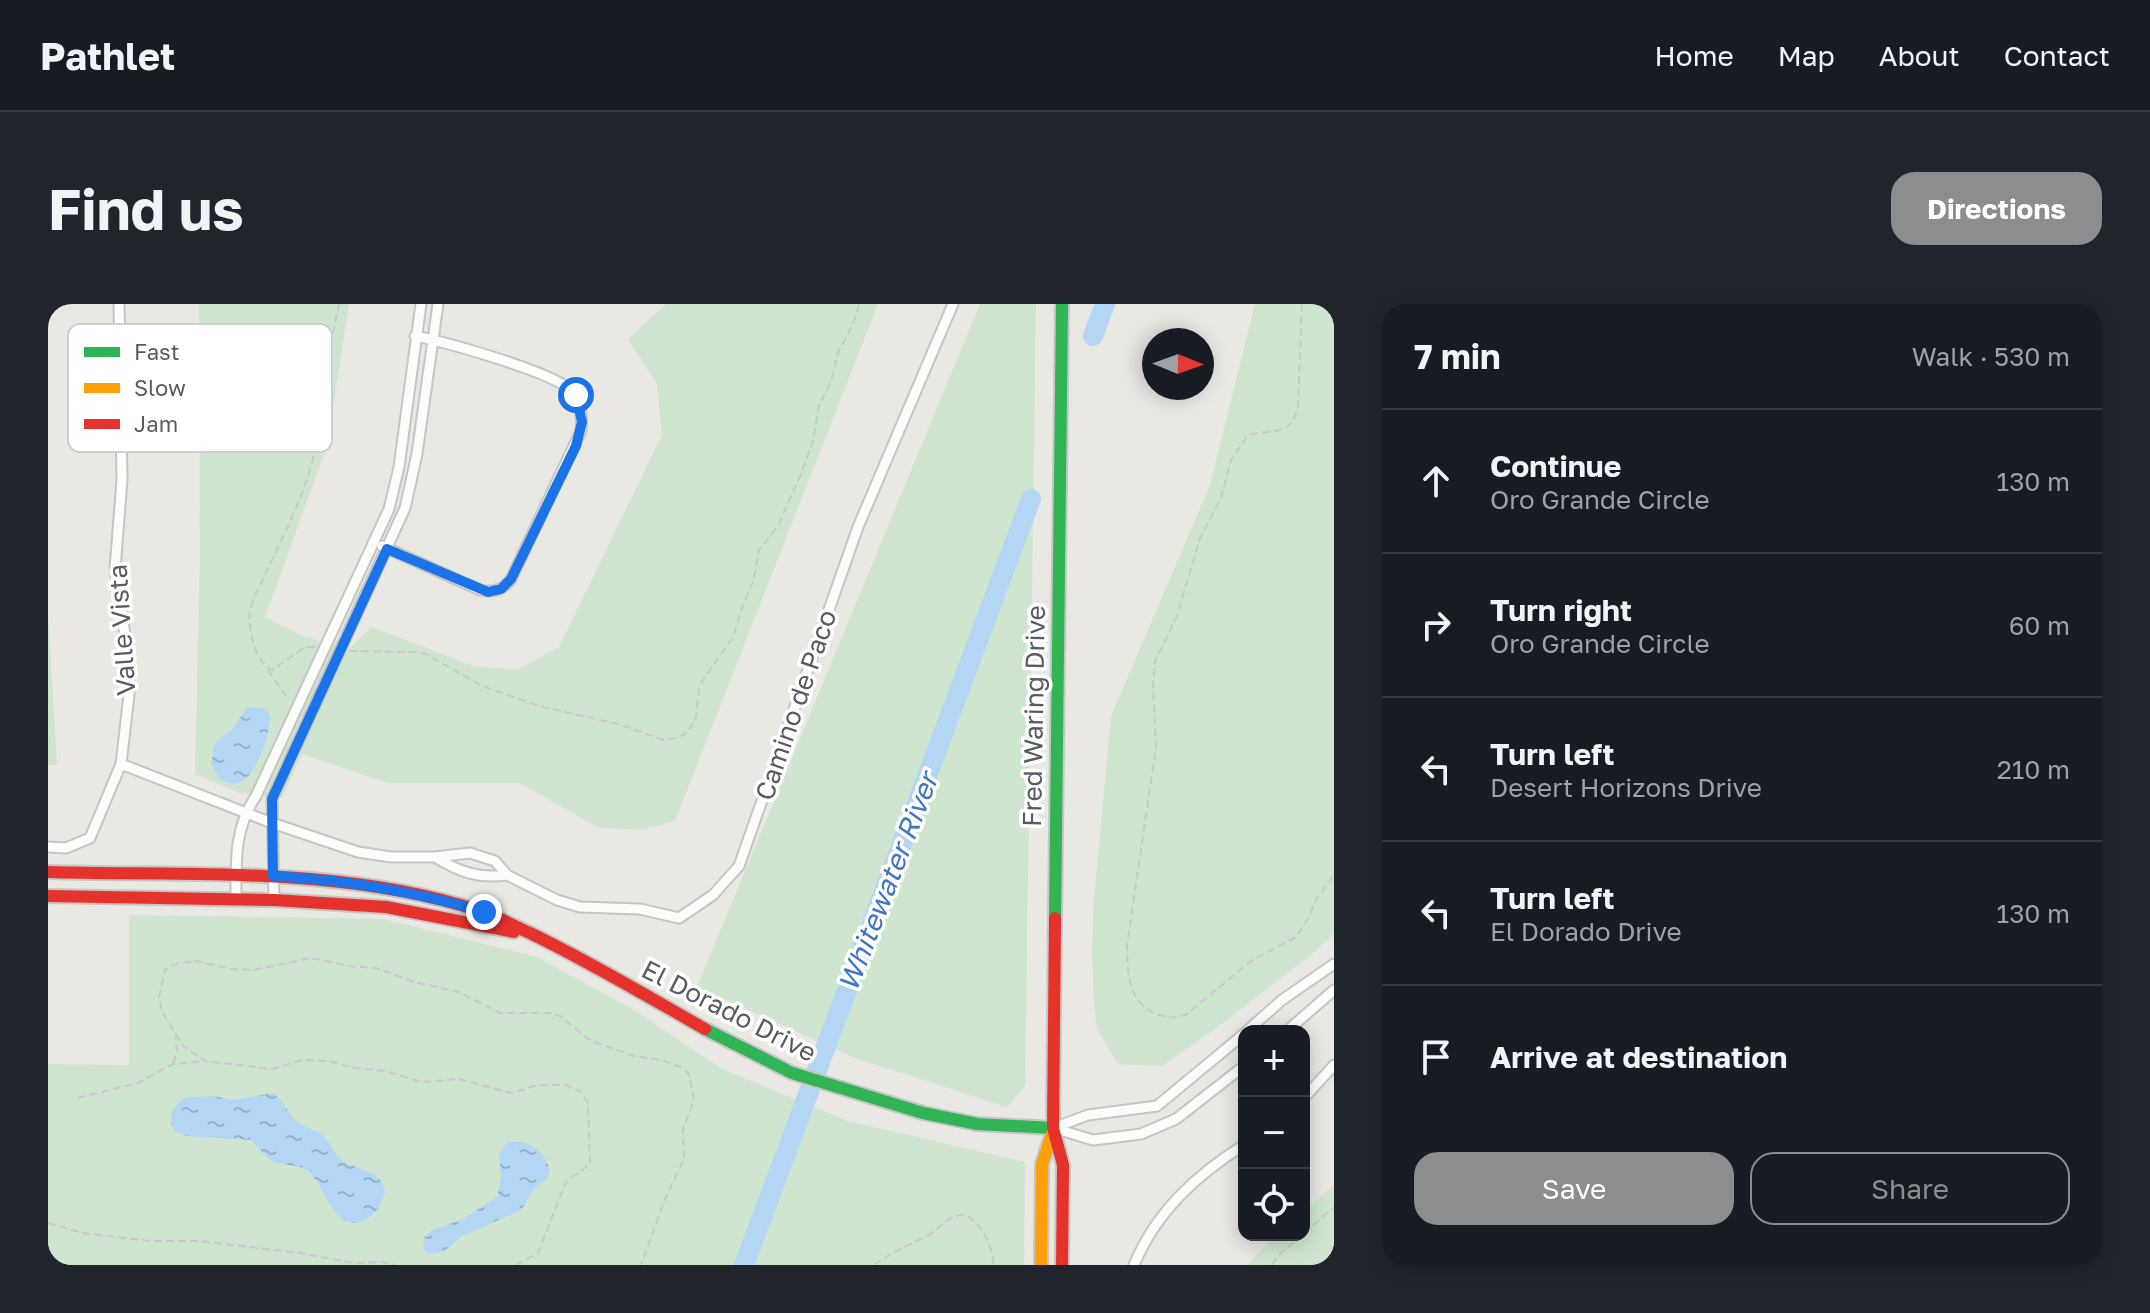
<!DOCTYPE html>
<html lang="en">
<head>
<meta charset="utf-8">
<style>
	body { margin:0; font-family:"Golos Text",sans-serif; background:#20242c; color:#f1f3f6 }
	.controls { position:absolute; right:24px; bottom:24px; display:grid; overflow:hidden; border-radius:16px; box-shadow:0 4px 20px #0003 }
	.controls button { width:72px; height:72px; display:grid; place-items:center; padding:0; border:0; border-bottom:2px solid #363941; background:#171b24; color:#f1f3f6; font:40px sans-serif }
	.compass { position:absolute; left:1094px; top:24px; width:72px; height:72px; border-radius:50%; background:#171b24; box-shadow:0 4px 20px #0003; rotate:91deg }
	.stop { position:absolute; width:24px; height:24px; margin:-18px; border:6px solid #1a73e8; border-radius:50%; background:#fff }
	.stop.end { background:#1a73e8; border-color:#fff; box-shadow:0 2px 8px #0008 }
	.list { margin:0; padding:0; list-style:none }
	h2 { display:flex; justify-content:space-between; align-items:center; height:104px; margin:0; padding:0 32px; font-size:34px }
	h2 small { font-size:26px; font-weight:400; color:#9ea1a6 }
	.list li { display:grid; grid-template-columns:52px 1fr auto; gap:24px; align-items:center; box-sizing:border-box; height:144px; padding:0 32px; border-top:2px solid #363941 }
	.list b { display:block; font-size:30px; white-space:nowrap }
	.list p { margin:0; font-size:26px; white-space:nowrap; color:#9ea1a6 }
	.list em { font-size:26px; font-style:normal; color:#9ea1a6 }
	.actions { display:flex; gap:16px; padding:24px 32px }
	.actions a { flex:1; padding:18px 0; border:2px solid #8b8d8e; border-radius:24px; text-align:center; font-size:28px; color:#8b8d8e }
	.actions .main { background:#8b8d8e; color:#fff }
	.icon { flex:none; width:44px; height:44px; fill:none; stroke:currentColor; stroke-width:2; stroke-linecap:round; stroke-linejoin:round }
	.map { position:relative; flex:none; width:1286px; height:961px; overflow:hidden; border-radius:24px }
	header { display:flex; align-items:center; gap:48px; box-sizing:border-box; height:112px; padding:0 40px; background:#171b24; border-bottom:2px solid #363941 }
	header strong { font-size:38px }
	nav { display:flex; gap:44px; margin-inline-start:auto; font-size:28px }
	.intro { display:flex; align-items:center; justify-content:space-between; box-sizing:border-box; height:192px; padding:0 48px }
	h1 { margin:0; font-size:56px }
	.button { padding:20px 36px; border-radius:24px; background:#8b8d8e; color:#fff; font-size:28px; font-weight:700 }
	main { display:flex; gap:48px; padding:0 48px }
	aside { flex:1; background:#171b24; border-radius:24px; box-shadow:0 4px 20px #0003 }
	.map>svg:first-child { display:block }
	.grass { fill:#d0e5cf }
	.water { fill:url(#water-ripples) }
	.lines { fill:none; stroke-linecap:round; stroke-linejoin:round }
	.river { stroke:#b4d6f5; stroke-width:20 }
	.street-casing { stroke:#c5c5c3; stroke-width:13 }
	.fast-casing { stroke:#c5c6c5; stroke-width:16 }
	.slow-casing { stroke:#c5c6c5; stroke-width:16 }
	.jam-casing { stroke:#c5c6c5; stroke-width:16 }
	.path { stroke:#c6cbc9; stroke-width:2; stroke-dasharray:8 4; stroke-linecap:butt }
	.street { stroke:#fcfcfb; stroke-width:9 }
	.fast { stroke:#30b455; stroke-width:12 }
	.slow { stroke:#ff9f0a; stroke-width:12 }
	.jam { stroke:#e5322d; stroke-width:12 }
	.route { stroke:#1a73e8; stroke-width:10 }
	.labels { text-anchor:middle; stroke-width:7; stroke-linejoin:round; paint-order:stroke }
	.street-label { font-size:26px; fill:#585c61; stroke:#fff }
	.water-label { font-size:28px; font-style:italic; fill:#4277bf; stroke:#fff }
	.key { fill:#fff; stroke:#cdced0; stroke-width:2 }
	.key-label { font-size:22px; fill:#585c61 }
</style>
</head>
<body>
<header>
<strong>Pathlet</strong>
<nav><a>Home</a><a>Map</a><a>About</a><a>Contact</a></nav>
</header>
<div class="intro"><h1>Find us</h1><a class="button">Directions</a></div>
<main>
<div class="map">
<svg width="1286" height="961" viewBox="0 0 1286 961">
	<defs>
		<pattern id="water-ripples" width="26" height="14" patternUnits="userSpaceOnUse" patternTransform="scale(2)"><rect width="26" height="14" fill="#b4d6f5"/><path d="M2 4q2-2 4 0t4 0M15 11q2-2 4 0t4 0" fill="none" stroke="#95b1ca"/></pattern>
	</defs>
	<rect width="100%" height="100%" fill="#e9e8e3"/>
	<!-- grass -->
	<path class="grass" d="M151,0H301L279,142L217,313L256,333L302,344L324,323L425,362L469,366L511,343L614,131L609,80L580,35L618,0H830L627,517L593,526L551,524L472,479H339L254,450L234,494L192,489L147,470L152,252Z
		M932,0H988L977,782L959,803L807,754L649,683Z
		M1207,0H1286V630L1263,651L1167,725L1114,762L1070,760L1049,725L1046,699L1044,649L1045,607L1063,412L1162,181Z
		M0,308L9,461H0Z
		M81,611L335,615L489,653L588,707L674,765L800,817L977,858L976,961H0V760L81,761Z
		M1286,881V961H1199L1228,931H1256V907Z"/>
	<!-- water -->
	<path class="water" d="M205,403L215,404L222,410C224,426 208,474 190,479C184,481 177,478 171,475L163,459L167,438L183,427L199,404Z
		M225,789C237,797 241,814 254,821C262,825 269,826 276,832C283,840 286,851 295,857C310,867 335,865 337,888C333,901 328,911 315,917C286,929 277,881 260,867C249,859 237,863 225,857C216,853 210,842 203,836L138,832L127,827L123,820L124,808L130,799L138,793L165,792L185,796Z
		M460,838C480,836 498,846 502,867C498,879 491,878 485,887C478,895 479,902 469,908L414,932L397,947L384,950L378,948L375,942L376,934L382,927L415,915L449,893L453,873L451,850Z"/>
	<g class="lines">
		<!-- river -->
		<path class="river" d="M1045,32L1057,0
			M696,961L983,195"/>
		<!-- street casing -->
		<g class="street-casing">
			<path id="street" d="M334,242L432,286C446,289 455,286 463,275L533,127C534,115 534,101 527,90C512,69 396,38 367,32
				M73,460L224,519L310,548L343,553H387L422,549L447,557L459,571L509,596L532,603L592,605L631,614L665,591L691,562L810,223L905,0
				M0,543L18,544L42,534L73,460L81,391V357L67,265L74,176L71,0
				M387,553C411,568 431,575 459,571
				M188,596C188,558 186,524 208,492L341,205L351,163L373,0
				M226,596L224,495L357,204L369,150L390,0
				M1199,727L1234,696L1286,660
				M1239,727L1286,686
				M1256,794L1286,761
				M1005,824L1040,811L1109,802L1196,730
				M1005,824L1045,836L1093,830L1128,815L1196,762
				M1086,961C1108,908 1148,871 1196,841"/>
		</g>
		<!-- fast casing -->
		<g class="fast-casing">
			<path id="fast" d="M1007,614L1014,0
				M657,725L744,769L875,809L929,820L1005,824"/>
		</g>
		<!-- slow casing -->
		<g class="slow-casing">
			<path id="slow" d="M993,961L994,860L1005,827"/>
		</g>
		<!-- jam casing -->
		<g class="jam-casing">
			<path id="jam" d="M0,568C143,572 295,562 432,607C449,612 466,622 482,629C542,658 599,692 657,725
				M0,592L226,596L338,603L466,628
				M1007,614L1005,824L1015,861L1014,961"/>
		</g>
		<!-- path -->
		<path class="path" d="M1254,0L1250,101C1245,133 1225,125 1200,131L1183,156L1173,194L1152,234L1129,312L1107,357L1105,381L1108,443L1079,642C1080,670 1079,697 1108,710C1119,714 1128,715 1139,710L1203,657L1248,633L1260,615L1268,596L1286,571
			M267,343H257L224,366C207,359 199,323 202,305C205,294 212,282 217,271C230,242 246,212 257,181C278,122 277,60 291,0
			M301,347L369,348L378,350L434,382L491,402L570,420L616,436L631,433L640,428L648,413L651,384L655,376L685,333L695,301L706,275L711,246L730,222L753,170L765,137L771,101L783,78L790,49L806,18L811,0
			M220,366L241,396
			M125,759L129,748L127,734
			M30,794L90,779L125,760L156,757
			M0,919L34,929L102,937H151L252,949L305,959L334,958L347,961
			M1256,929L1286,903
			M468,961L490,949L518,878L542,860L540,799L532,787L518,781H490L463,789L411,775L374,778L337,767L307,764L281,757L255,756L224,765L157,757L135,742L114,708L111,694L117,666L127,660L148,657L183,665L206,666L263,654L301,662L328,664L366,678L411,688L452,709H501L512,712L539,734L549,739L586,752L613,756L636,764L641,771L646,796L635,825L636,855L617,895L593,961
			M826,961C843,949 860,941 879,932C894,924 899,910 918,911C936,922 943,941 946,961
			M1224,961L1231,951L1254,931"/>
		<!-- street -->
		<use href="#street" class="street"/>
		<!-- fast -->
		<use href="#fast" class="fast"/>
		<!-- slow -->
		<use href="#slow" class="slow"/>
		<!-- jam -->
		<use href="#jam" class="jam"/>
	</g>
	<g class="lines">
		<!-- route -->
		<path class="route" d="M436,608C366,587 298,576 225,572L224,495L339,245L440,288L453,285L463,275L528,142L534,118L528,91"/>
	</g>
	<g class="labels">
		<!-- street labels -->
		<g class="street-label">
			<text transform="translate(74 326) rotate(-94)" y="9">Valle Vista</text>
			<text transform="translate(748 401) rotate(-71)" y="9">Camino de Paco</text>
			<text transform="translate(986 412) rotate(-89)" y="9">Fred Waring Drive</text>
			<text transform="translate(681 707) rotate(27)" y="9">El Dorado Drive</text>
		</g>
		<!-- water labels -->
		<g class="water-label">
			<text transform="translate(840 578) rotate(-69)" y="10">Whitewater River</text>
		</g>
	</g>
	<!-- legend -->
	<rect x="20" y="20" width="264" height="128" rx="12" class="key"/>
	<rect x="36" y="43" width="36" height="10" fill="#30b455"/>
	<rect x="36" y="79" width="36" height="10" fill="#ff9f0a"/>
	<rect x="36" y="115" width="36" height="10" fill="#e5322d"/>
	<g class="key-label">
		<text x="86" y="56">Fast</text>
		<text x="86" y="92">Slow</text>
		<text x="86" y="128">Jam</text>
	</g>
</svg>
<div class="controls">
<button>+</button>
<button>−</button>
<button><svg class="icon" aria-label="locate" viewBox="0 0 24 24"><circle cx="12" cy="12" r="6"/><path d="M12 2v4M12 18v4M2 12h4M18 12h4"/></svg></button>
</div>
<svg class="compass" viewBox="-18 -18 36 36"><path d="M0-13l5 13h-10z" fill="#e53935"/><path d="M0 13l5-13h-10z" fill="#9ea1a6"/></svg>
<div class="stop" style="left:528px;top:91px"></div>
<div class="stop end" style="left:436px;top:608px"></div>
</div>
<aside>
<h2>7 min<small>Walk · 530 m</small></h2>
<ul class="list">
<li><svg class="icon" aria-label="ahead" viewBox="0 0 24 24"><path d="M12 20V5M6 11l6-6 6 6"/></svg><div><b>Continue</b><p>Oro Grande Circle</p></div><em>130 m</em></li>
<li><svg class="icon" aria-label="right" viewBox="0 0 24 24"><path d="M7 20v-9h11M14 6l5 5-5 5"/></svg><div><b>Turn right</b><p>Oro Grande Circle</p></div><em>60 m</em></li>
<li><svg class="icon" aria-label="left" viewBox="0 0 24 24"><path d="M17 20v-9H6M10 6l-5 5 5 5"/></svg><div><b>Turn left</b><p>Desert Horizons Drive</p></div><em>210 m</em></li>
<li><svg class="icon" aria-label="left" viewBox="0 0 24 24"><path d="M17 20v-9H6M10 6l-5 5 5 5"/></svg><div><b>Turn left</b><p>El Dorado Drive</p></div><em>130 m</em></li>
<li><svg class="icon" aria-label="arrive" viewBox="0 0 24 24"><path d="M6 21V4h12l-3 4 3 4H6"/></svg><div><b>Arrive at destination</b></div></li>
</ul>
<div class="actions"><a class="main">Save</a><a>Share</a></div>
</aside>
</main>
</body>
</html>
